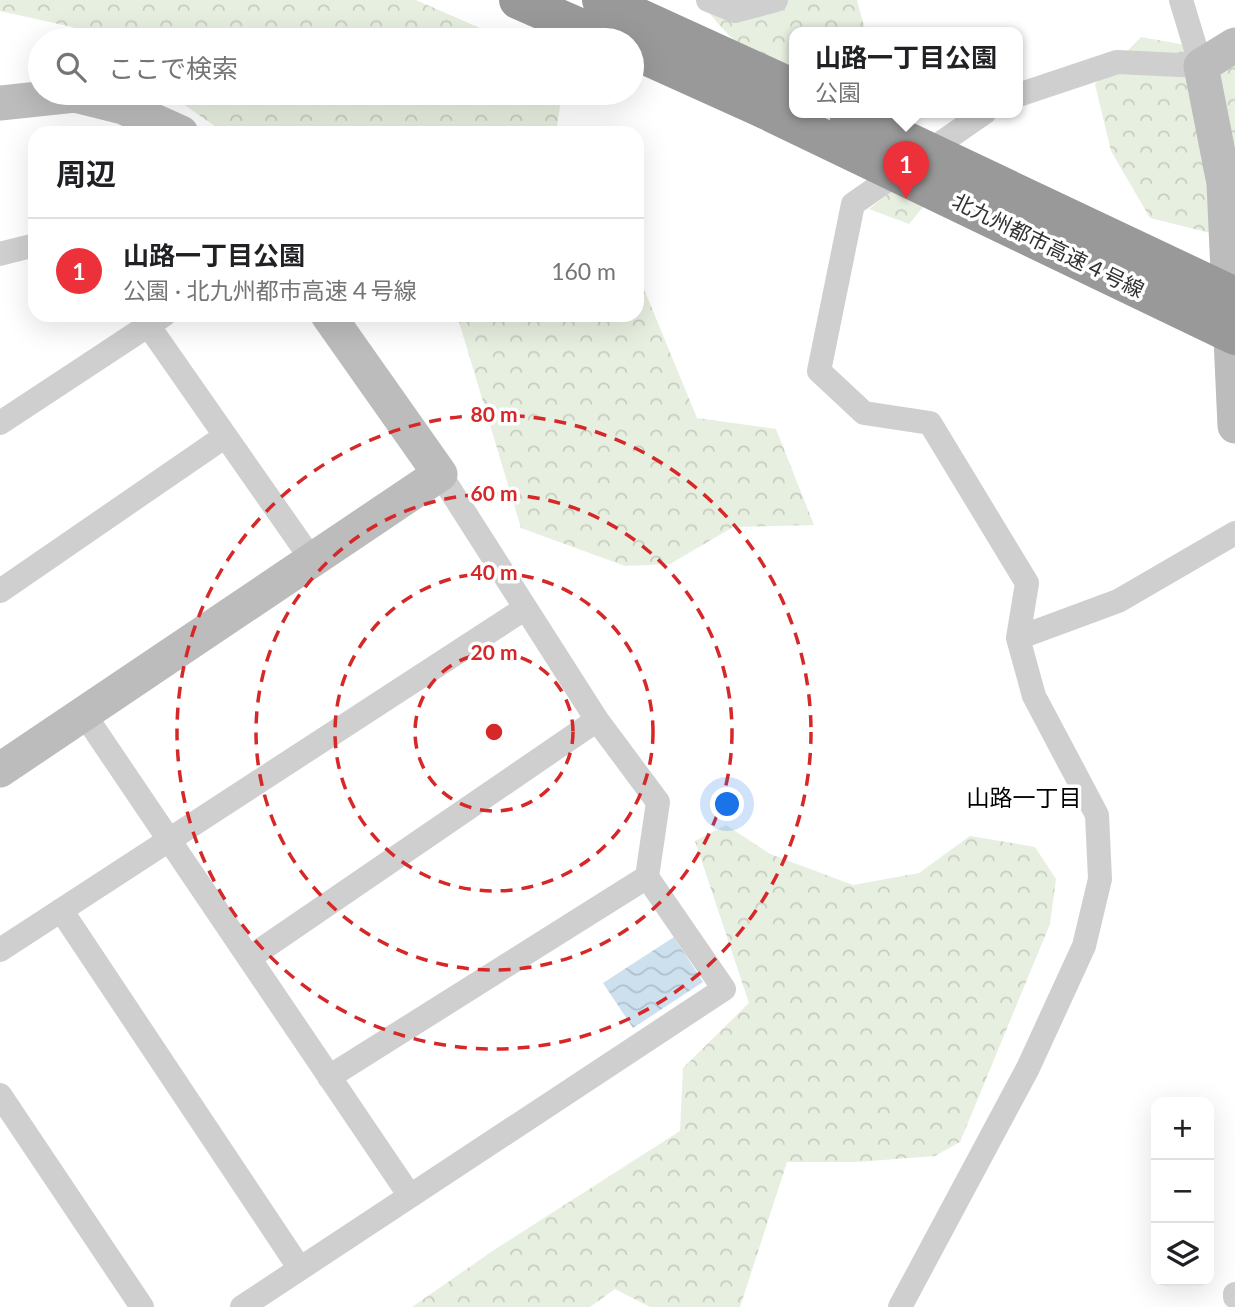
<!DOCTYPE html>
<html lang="ja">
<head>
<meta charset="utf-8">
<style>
	body { margin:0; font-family:Lato,"Noto Sans JP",sans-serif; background:#f2f2f2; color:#202124 }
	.controls { position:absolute; right:21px; bottom:21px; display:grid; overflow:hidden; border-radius:14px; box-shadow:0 7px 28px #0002 }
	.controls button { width:63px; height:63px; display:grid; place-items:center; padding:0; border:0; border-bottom:2px solid #e0e0e0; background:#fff; color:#202124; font:35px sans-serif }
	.you { position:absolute; left:728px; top:805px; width:24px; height:24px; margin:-18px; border:5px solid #fff; border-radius:50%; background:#1a73e8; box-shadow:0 0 0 10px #1a73e833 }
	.badge { display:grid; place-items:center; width:46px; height:46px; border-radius:50%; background:#ec313a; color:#fff; font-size:23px; font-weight:700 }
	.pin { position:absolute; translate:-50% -58px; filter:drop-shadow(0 2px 4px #0008) }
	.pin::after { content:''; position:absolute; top:37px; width:24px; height:21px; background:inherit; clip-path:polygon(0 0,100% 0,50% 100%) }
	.popup { position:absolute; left:789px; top:27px; width:234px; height:91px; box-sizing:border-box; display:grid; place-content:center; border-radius:14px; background:#fff; filter:drop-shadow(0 2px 5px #0005); font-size:23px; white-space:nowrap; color:#757577 }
	.popup b { font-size:26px; color:#202124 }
	.popup::after { content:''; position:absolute; left:50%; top:100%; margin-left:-14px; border:14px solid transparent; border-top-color:#fff }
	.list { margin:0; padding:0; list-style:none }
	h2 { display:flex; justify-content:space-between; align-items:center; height:91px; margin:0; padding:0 28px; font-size:30px }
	h2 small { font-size:23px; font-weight:400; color:#757577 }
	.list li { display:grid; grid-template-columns:46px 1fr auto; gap:21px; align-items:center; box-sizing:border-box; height:105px; padding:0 28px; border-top:2px solid #e0e0e0 }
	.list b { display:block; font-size:26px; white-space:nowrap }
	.list p { margin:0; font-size:23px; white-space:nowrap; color:#757577 }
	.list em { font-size:23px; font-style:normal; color:#757577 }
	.icon { flex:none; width:38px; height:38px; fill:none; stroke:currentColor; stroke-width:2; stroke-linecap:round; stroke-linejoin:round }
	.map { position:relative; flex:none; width:1235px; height:1307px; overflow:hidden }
	.search { position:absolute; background:#fff; box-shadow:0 7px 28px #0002; left:28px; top:28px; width:616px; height:77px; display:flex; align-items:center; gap:18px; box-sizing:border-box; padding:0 24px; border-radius:38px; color:#757577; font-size:26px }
	.panel { position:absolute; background:#fff; box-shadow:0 7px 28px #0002; left:28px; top:126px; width:616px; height:196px; border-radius:21px }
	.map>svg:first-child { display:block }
	.forest { fill:url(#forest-crowns) }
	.water { fill:url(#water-waves) }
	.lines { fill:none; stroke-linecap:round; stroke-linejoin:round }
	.street { stroke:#cfcfcf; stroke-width:24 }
	.secondary { stroke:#bcbcbc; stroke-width:35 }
	.highway { stroke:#999; stroke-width:38 }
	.highway-bridge { stroke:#999; stroke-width:38 }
	.ring { fill:none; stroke:#d62828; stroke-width:3.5; stroke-dasharray:12 9 }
	.labels { text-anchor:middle; stroke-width:7; stroke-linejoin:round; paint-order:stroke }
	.street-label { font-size:21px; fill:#323232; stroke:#fff }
	.neighbourhood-label { font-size:23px; fill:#000; stroke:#fff }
	.centre { fill:#d62828; stroke:#fff; stroke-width:3.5 }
	.ring-label { font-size:21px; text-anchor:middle; font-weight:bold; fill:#d62828; stroke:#fff; stroke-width:7; stroke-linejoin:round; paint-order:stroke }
</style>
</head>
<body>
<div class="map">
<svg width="1235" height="1307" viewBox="0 0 1235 1307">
	<defs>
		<pattern id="forest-crowns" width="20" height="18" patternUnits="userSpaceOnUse" patternTransform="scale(1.75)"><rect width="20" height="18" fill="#e7efe0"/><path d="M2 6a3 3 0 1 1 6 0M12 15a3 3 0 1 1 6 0" fill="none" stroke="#c7cdc1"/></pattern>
		<pattern id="water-waves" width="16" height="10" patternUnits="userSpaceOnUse" patternTransform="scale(1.75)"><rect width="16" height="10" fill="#cce0ee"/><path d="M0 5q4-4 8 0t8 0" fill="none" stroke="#b0c1cd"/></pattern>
	</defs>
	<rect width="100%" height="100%" fill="#fff"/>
	<!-- forest -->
	<path class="forest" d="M0,0H416L507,40H91L72,27L0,11Z
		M700,0H857L866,33H794V75C749,56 728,40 700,0Z
		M1141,37L1185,45L1235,46V239L1150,218L1111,151L1095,84Z
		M167,93H562L556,133H225Z
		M906,180L938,189L909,224L869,209Z
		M637,272L697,418L776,429L814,525L733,527L670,564L625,566L521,528L457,315H637Z
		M726,825L770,854L853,885L919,873L970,836L1035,847L1056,879L1050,924L960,1142L935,1156L857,1162H787L740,1307H650L615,1289L590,1307H412L494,1250L680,1131L683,1068L749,1003L695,841Z"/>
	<!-- water -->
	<path class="water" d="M674,937L703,982L633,1028L603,983Z"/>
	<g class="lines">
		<!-- street -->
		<path class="street" d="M708,0L735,11L776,0
			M1018,95L1117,62L1201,66L1181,0
			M0,254L35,245
			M141,315L312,560
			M0,423L164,315
			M0,591L224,437
			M1018,638L1118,601L1235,533
			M84,714L410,1196
			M61,910L300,1269
			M0,950L524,609
			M249,958L597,720
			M329,1077L647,877L658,802L597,720L440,474
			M0,1095L142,1307
			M1235,1294V1297
			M242,1307L724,989L647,877
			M900,1307L1028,1068L1084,946L1100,879L1097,815L1034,696L1018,638L1027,583L930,423L864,413L819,371L853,204L984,113"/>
		<!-- secondary -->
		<path class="secondary" d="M1235,45L1201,66L1224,183L1235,426
			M0,103L75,95L123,107L181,133
			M0,770L440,474L328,315"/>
		<!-- highway -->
		<path class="highway" d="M518,0L609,40
			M601,0L794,88
			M632,50L765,110"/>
		<!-- highway-bridge -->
		<path class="highway-bridge" d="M765,110L1235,336
			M848,113L1235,296"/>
	</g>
	<!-- distance rings -->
	<g class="ring">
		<circle cx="494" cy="732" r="79"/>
		<circle cx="494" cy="732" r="159"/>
		<circle cx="494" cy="732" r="238"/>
		<circle cx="494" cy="732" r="317"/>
	</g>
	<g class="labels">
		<!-- street labels -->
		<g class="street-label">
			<text transform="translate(1048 246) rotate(26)" y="7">北九州都市高速４号線</text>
		</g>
		<!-- neighbourhood labels -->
		<g class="neighbourhood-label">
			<text x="1024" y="806">山路一丁目</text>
		</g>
	</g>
	<circle cx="494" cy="732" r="10" class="centre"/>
	<g class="ring-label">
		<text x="494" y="422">80 m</text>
		<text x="494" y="501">60 m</text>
		<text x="494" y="580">40 m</text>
		<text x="494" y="660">20 m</text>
	</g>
</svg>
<div class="controls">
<button>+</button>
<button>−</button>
<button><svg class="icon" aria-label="layers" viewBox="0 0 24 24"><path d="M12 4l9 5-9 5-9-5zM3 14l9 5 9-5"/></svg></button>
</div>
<div class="you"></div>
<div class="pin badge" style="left:906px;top:199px">1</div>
<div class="popup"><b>山路一丁目公園</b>公園</div>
<div class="search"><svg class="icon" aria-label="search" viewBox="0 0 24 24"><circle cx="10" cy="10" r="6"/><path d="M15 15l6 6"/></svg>ここで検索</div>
<section class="panel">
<h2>周辺<small></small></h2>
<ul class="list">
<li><span class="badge">1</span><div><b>山路一丁目公園</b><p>公園 · 北九州都市高速４号線</p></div><em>160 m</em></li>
</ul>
</section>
</div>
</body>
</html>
